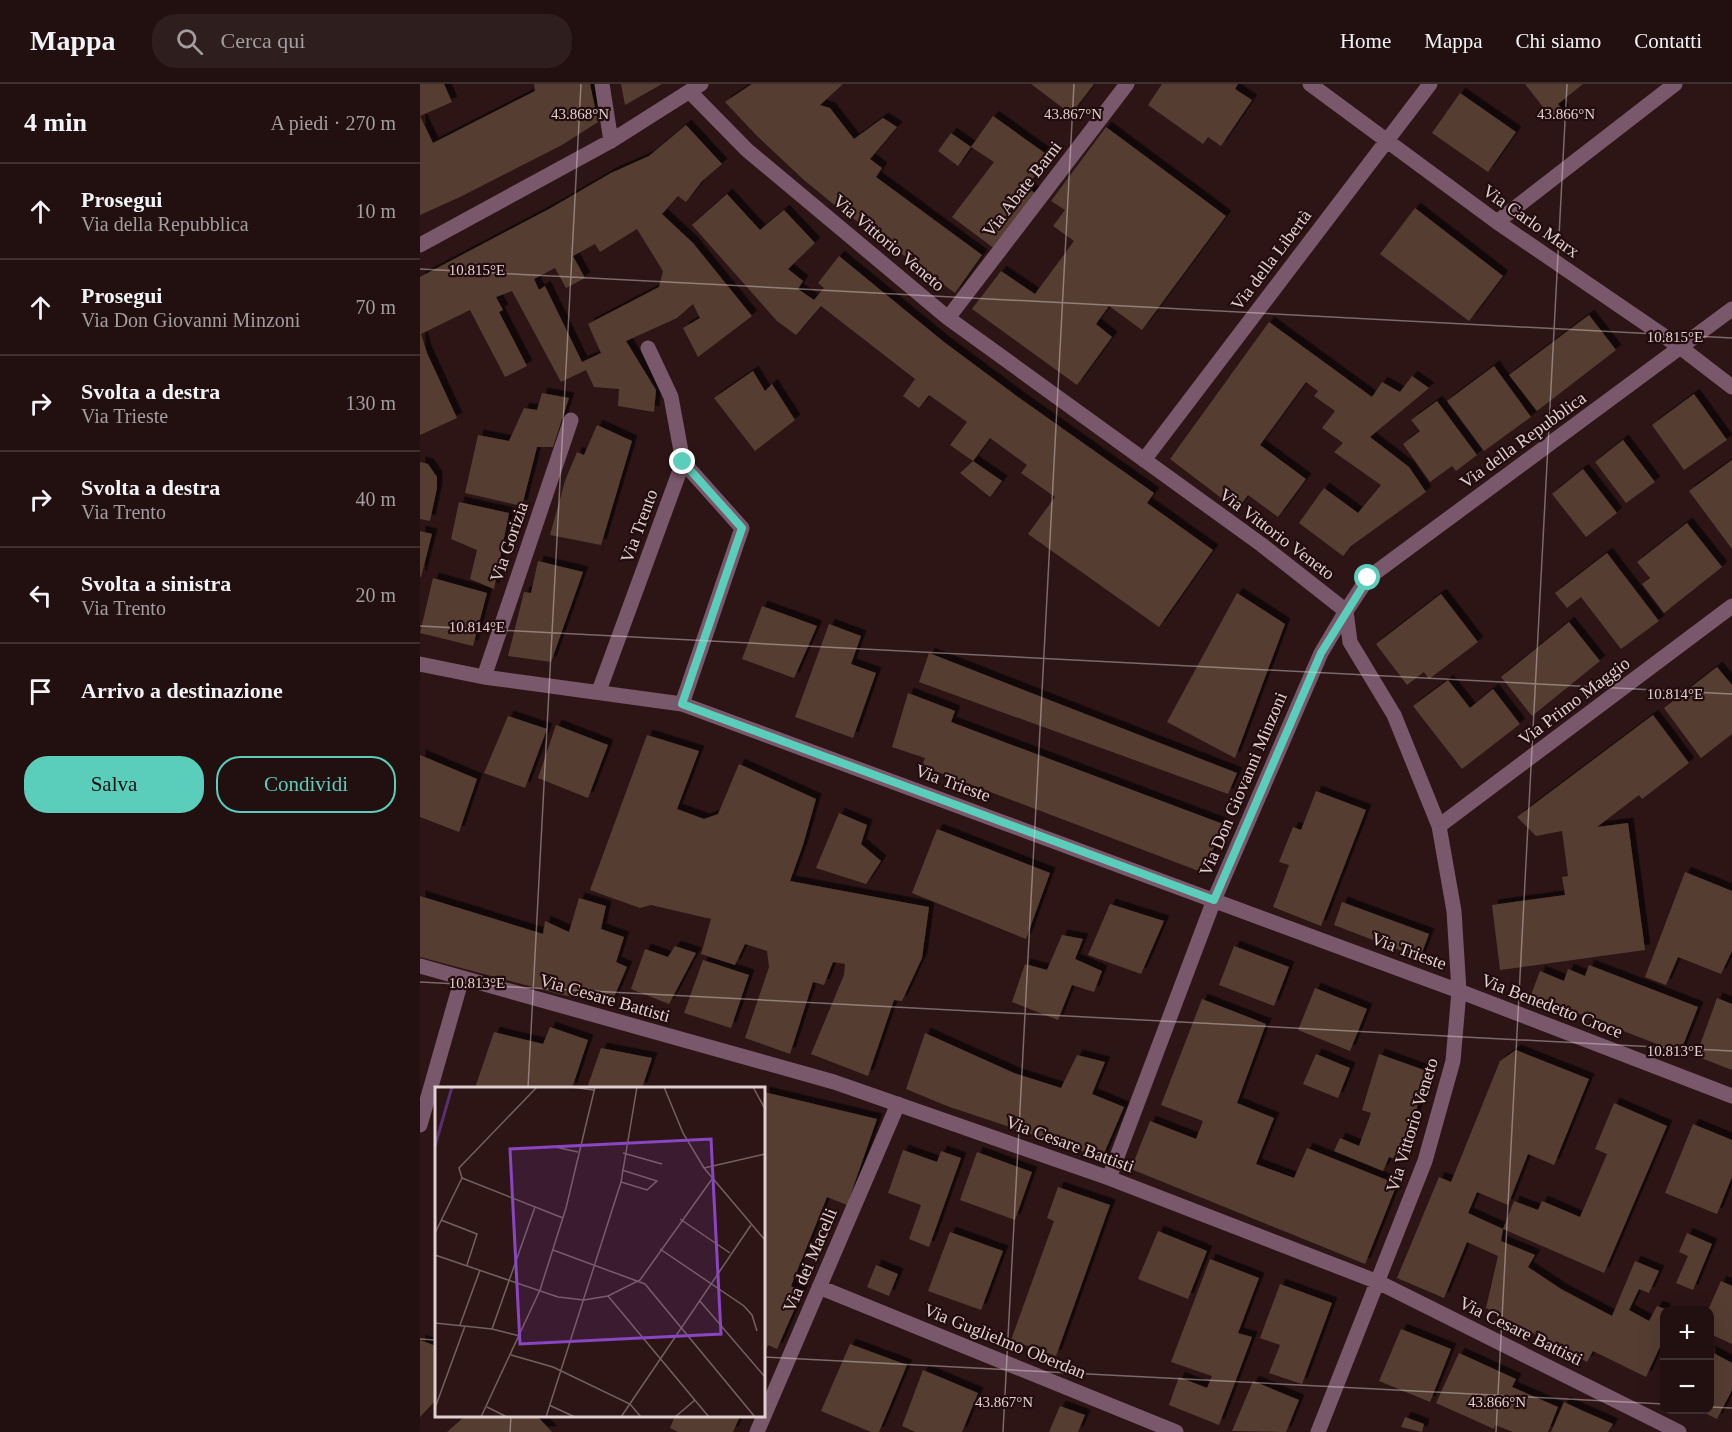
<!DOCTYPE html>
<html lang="it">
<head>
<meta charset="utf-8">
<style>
	body { margin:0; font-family:Georgia,serif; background:#2e1e1e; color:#f1f3f6 }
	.controls { position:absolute; right:18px; bottom:18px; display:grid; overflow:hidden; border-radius:12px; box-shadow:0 6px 24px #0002 }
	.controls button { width:54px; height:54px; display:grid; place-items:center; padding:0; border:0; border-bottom:2px solid #3f3030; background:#221010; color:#f1f3f6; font:30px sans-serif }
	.stop { position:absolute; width:18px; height:18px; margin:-14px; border:4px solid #5bcebb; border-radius:50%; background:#fff }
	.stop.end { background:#5bcebb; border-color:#fff; box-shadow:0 2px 6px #0008 }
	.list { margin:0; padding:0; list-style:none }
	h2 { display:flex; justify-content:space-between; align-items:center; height:78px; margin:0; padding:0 24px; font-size:26px }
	h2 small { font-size:20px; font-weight:400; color:#a29d9f }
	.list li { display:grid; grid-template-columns:39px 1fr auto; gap:18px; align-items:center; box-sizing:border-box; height:96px; padding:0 24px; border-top:2px solid #3f3030 }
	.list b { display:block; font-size:22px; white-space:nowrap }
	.list p { margin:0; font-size:20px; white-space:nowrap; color:#a29d9f }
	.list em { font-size:20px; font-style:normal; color:#a29d9f }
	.actions { display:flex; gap:12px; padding:18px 24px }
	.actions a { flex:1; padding:14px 0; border:2px solid #5bcebb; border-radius:24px; text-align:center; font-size:21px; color:#5bcebb }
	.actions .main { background:#5bcebb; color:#111 }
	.icon { flex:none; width:33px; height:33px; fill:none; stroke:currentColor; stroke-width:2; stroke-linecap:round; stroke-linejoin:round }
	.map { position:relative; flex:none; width:1312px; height:1348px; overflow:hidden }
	header { display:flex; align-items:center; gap:36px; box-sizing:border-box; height:84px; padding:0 30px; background:#221010; border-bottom:2px solid #3f3030 }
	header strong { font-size:28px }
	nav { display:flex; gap:33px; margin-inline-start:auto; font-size:21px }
	.search { width:420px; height:54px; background:#2e1e1e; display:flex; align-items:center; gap:15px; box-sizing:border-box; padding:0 21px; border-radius:24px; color:#a29d9f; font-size:22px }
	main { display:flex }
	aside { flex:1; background:#221010 }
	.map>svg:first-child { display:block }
	.building { fill:#553d30; fill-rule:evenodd; filter:url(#shadow) }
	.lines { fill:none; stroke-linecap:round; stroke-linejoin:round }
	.minor { stroke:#7a586b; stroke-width:15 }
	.route { stroke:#5bcebb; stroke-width:8 }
	.ticks { fill:none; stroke:#e1d0d0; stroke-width:1.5; stroke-opacity:0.45 }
	.labels { text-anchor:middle; stroke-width:4.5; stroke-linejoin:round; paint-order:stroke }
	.street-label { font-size:18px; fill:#e1d0d0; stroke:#220c0d }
	.inset-river { fill:none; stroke:#582f70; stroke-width:3 }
	.inset-road { fill:none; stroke:#756060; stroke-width:1.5 }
	.view { fill:#8a45c2; fill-opacity:0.15; stroke:#8a45c2; stroke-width:3 }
	.inset-edge { fill:none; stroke:#e1d0d0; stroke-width:3 }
	.ticks-label { font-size:15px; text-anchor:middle; fill:#e1d0d0; stroke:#220c0d; stroke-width:4.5; stroke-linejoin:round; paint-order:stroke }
</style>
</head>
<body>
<header>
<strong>Mappa</strong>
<div class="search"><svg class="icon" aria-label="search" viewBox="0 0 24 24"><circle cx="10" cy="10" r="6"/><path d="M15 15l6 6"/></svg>Cerca qui</div>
<nav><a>Home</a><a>Mappa</a><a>Chi siamo</a><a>Contatti</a></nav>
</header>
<main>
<aside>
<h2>4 min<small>A piedi · 270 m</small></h2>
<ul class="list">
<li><svg class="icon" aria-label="ahead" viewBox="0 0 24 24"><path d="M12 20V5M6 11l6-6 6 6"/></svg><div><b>Prosegui</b><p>Via della Repubblica</p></div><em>10 m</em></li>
<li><svg class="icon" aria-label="ahead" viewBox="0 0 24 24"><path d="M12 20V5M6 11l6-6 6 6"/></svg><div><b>Prosegui</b><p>Via Don Giovanni Minzoni</p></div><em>70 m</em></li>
<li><svg class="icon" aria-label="right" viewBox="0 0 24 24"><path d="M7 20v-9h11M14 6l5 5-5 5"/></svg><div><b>Svolta a destra</b><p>Via Trieste</p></div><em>130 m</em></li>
<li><svg class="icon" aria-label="right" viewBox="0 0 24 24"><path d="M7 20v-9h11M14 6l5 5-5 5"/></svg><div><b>Svolta a destra</b><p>Via Trento</p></div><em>40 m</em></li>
<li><svg class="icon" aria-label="left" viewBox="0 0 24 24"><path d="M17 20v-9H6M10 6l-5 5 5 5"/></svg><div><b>Svolta a sinistra</b><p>Via Trento</p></div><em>20 m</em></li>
<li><svg class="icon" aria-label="arrive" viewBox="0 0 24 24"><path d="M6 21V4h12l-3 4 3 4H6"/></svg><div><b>Arrivo a destinazione</b></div></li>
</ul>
<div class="actions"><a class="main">Salva</a><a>Condividi</a></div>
</aside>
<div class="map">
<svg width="1312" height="1348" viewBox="0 0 1312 1348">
	<defs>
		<filter id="shadow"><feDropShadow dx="5.5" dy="-5.5" stdDeviation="0" flood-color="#0009"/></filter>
	</defs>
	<rect width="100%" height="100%" fill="#2d1516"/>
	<!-- building -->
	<path class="building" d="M0,0H24L32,18L0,32L13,59L115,7L114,0H170L178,38L142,61L40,113L0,131Z
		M201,0H242L205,21Z
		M332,0H423L400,21L410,24L434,55L463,34L477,43L450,75L462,84L456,93L562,171L535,209L412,119L384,96L337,52L305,18Z
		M611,0H674L651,30Z
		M742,0H818L815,5L832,16L801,62L788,53L783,60L728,21Z
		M1105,0H1163L1138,20L1144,27L1133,36Z
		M1040,9L1096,48L1068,88L1012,49Z
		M573,32L629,72L607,103L616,110L575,165L532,133L574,78L551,63Z
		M266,41L302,80L282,97L266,118L258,112L242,130L273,159L332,232L278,273L263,244L280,234L273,220L257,234L206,257L236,306L234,328L198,322L199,305L174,303L166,286L141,298L92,207L76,213L83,226L79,228L107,282L85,293L50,226L1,250L7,269L37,334L0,351V193L129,125L191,89L229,72ZM217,145L243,187L239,203L168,240L181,269L162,278L125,202L119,206L114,195L135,184L146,204L165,194L153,172L175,160L180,168Z
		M686,43L806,132L722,246L689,222L676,240L692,253L657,301L552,225L581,187L615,210L654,157L633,142L645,126L631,117Z
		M531,49L551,63L538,82L518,67Z
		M307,110L340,146L364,126L395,159L368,185L383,197L378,205L394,216L404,204L398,199L419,172L524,258L598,313L734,409L727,419L793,466L739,543L608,450L635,413L601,389L607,381L570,354L553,377L582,397L570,413L540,389L553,377L530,361L547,338L509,311L499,324L483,312L495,295L401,222L376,251L357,237L272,141Z
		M995,124L1083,192L1049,237L960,170Z
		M1169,231L1196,266L1117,327L1089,291Z
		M849,238L952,313L962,298L980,308L992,292L1009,304L950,353L989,383L1006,408L931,462L923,472L879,439L904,404L938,429L961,401L914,368L923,359L902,344L915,327L894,312L898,307L886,298L840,361L886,395L858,433L828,411L817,426L750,375Z
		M1074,282L1111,333L1064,367L1027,317Z
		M333,287L345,307L352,300L375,336L335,367L294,314Z
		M122,309L149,314L133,363H117L102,422L45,409L58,351L89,357L104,324L117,326Z
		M1274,310L1307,356L1264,386L1232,341Z
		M1017,317L1057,371L1036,387L1032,382L1010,398L983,360L1000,347L991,336Z
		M177,341L212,357L181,461L130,451L145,397L157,368L164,371Z
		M1203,356L1235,398L1206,419L1175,378Z
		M1312,376V465L1269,407Z
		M0,378L8,380L17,393V404L10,437L0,435Z
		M1163,385L1197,429L1166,453L1132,410Z
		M39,418L89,429L74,505L50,495L57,466L31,455Z
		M1267,439L1302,483L1244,529L1222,500L1230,494L1217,478Z
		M0,447L12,450L1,493H0Z
		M1187,469L1239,537L1201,565L1161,513L1147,524L1135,509Z
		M118,477L163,488L131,578L88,572L104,508L111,509Z
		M13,494L67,509L53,562L0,549Z
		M817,509L865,540L815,674L747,638Z
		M1021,510L1058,558L1009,595L1004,588L987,601L956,560Z
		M342,522L397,542L374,594L322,575Z
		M1149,538L1180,577L1112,632L1081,593Z
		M409,540L441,552L431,580L456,589L433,654L375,633Z
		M509,569L817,689L808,710L499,598Z
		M1297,583L1312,601V650L1281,674L1244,624Z
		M1028,596L1050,624L1073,605L1100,640L1042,685L993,622Z
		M488,609L535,627L531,638L803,740L784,789L502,682L505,674L472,663Z
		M1233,631L1269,679L1222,715L1219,711L1177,743L1208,739L1225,866L1080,886L1072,821L1145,811L1142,793L1148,792L1142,747L1116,752L1097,733Z
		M88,632L127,645L105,704L64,689Z
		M136,641L188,661L168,714L118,694Z
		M227,651L279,667L257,725L284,735L298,730L319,680L396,715L383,761L370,797L509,823L502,874L482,917L474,916L448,992L391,970L424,891L425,880L413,878L404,901L393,898L370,970L325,954L349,883L347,867L325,860L315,881L281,870L291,835L231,821L220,824L170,806Z
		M0,671L57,695L39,748L0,733Z
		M896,707L946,726L901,842L853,823L869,781L859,778L873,743L881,746Z
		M419,729L447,741L441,760L461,777L446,800L396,784Z
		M517,745L630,789L606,855L492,809Z
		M1265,788L1312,807V867L1301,890L1258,873L1246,901L1225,893Z
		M0,812L123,850L125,837L149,848L159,814L186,822L181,845L204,853L196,878L207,883L191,920L143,911L0,873Z
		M922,818L1009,850L1000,874L914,841Z
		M690,820L744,837L721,890L668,871Z
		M642,851L663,855L655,875L682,887L674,908L652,901L638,936L592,918L605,880L627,886Z
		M255,862L276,869L249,920L211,905L225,865L248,873Z
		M814,862L869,883L854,922L799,901Z
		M283,876L329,891L311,944L264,929Z
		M1169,881L1278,923L1260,969L1111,911L1120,887L1144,897L1148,885L1165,892Z
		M895,904L947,925L930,967L878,946Z
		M1297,914L1312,920V986L1276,972Z
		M782,915L846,940L817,1019L854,1034L836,1080L874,1094L887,1064L977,1100L945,1180L711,1085L730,1037L776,1055L783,1037L741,1021Z
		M130,943L168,956L152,1004H55L74,948L123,960Z
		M505,949L594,989L641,1004L657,971L685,978L672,1010L704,1023L682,1074L527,1022L486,1005Z
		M181,964L232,974L222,1004H167Z
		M1096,966L1169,995L1134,1081L1108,1070L1088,1121L1057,1108L1048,1129L1083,1145L1081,1157L1115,1171L1108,1183L1141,1205L1192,1232L1215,1177L1239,1187L1229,1209L1219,1205L1209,1226L1229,1237L1237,1222L1245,1225L1244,1254L1226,1293L1173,1267L1167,1278L1066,1224L1078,1172L1047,1158L1024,1214L977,1194L1019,1093L1031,1098L1080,977Z
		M896,970L930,984L918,1014L883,1000Z
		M959,970L1004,986L993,1045L981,1077L969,1073L963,1087L914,1067L920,1054L939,1062L951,1029L942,1026Z
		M344,1008L457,1035L427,1121L407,1113L371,1202L382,1208L357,1265L348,1261L344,1270Z
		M1194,1019L1247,1042L1184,1189L1083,1145L1094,1117L1118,1126L1122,1117L1160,1133L1187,1070L1175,1065Z
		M1273,1040L1312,1056V1093L1297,1130L1245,1109Z
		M483,1066L517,1078L521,1067L541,1074L509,1163L489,1155L501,1121L468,1109Z
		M557,1068L612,1088L595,1136L540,1116Z
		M638,1103L690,1121L636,1272L591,1256L634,1137L627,1134Z
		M738,1147L787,1167L768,1215L718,1195Z
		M530,1148L583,1167L561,1226L508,1207Z
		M1267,1149L1292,1160L1273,1206L1256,1199L1268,1172L1259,1168Z
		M790,1175L839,1194L818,1249L832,1253L799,1341L749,1321L759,1293L787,1304L792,1292L751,1278Z
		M456,1181L478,1190L469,1212L447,1203Z
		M1301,1197L1312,1202V1260L1290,1250V1227L1288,1226Z
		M860,1200L912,1219L882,1300L849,1289L860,1261L840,1254Z
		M981,1245L1031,1265L1010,1318L959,1297Z
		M0,1256L16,1262V1316L0,1333Z
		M430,1260L487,1281L459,1348H451L401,1327Z
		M1290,1267L1312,1279V1306L1297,1335L1279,1326H1290Z
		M1039,1269L1096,1295L1092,1303L1138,1323L1128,1348H1093L1075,1341L1074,1345L1016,1319Z
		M503,1286L558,1309L542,1348H495L482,1342Z
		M833,1297L879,1316L866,1348L812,1347Z
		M1144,1318L1161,1326L1193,1340L1188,1348H1131Z
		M640,1322L665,1331L658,1348H629Z
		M45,1332H117L132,1348H27Z
		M255,1332H320L313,1348H258L250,1344Z
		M985,1333L1004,1340L1002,1348L981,1343Z"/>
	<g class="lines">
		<!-- minor -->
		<path class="minor" d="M182,0L191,57
			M890,0L1077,138L1260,263L1312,303
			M270,8L327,66L528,234L842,461L926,527L930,558L974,631L1019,742L1034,827L1039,907L1033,977L1005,1077L898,1348
			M1077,138L1255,0
			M0,161L191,57L281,0
			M528,234L707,0
			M228,264L251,313L263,378
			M724,376L1010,0
			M0,580L64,593L262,620L1039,907L1312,1012
			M64,593L151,336
			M179,607L263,378L322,444L262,620
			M1019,742L1312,522
			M0,882L414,998L689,1094L958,1198L1259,1348
			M0,1041L42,894
			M689,1094L794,816L901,569L926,527L948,494L1312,225
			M399,1203L756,1348
			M337,1348L478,1020"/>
	</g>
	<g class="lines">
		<!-- route -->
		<path class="route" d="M263,378L322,444L262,620L794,816L901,569L948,494"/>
	</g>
	<!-- ticks -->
	<path class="ticks" d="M0,185L1312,254M0,542L1312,610M0,898L1312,967M108,1004L161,0M0,1255L16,1256M344,1273L1244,1320M1290,1323L1312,1324M90,1348L91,1332M583,1348L654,0M1076,1348L1147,0"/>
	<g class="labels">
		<!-- street labels -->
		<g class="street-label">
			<text transform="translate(602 105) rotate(-52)" y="6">Via Abate Barni</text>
			<text transform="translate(1111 137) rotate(35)" y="6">Via Carlo Marx</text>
			<text transform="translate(469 159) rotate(40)" y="6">Via Vittorio Veneto</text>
			<text transform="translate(851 176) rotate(-53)" y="6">Via della Libertà</text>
			<text transform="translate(1103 356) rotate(-36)" y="6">Via della Repubblica</text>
			<text transform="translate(219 442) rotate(-70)" y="6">Via Trento</text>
			<text transform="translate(857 450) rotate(37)" y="6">Via Vittorio Veneto</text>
			<text transform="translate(89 458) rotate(-71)" y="6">Via Gorizia</text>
			<text transform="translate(1154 617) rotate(-37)" y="6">Via Primo Maggio</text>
			<text transform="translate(533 699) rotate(20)" y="6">Via Trieste</text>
			<text transform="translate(823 700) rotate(-67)" y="6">Via Don Giovanni Minzoni</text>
			<text transform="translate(989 867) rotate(20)" y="6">Via Trieste</text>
			<text transform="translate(185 914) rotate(16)" y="6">Via Cesare Battisti</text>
			<text transform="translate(1132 922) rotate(21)" y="6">Via Benedetto Croce</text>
			<text transform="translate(992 1041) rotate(-73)" y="6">Via Vittorio Veneto</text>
			<text transform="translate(650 1060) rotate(20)" y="6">Via Cesare Battisti</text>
			<text transform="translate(390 1176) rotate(-67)" y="6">Via dei Macelli</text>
			<text transform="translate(1101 1247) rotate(26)" y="6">Via Cesare Battisti</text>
			<text transform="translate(585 1257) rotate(22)" y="6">Via Guglielmo Oberdan</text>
		</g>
	</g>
	<!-- overview -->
	<g transform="translate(15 1003)">
		<rect width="330" height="330" fill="#2d1516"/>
		<path class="inset-river" d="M0,59L17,0"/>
		<path class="inset-road" d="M136,0L159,3M229,0L248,46L269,81L330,153M318,0L330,22M120,60L143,65M188,66L227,77M269,81L330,67M27,91L24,81L102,0M27,91L128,131M186,95L212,103L222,94L187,83M245,132L295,166M6,133L42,147L32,178M0,146L27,91M225,162L309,219L317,228L322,244M118,163L210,197L320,330M0,168L123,210L149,213L173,209L205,193L277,92M173,209L274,330M264,213L330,290M0,236L57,242L85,249M25,238L45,183M57,242L100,120M76,268L118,280L195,317L206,330M114,318L140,330M52,320L72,330M0,321L30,239M46,330L105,203L131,121L160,0M111,330L186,95L202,0M186,330L316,138M240,330L260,313"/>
		<path class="view" d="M276,52L286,247L85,257L75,62Z"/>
		<rect width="330" height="330" class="inset-edge"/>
	</g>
	<g class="ticks-label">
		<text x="160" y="35">43.868°N</text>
		<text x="653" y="35">43.867°N</text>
		<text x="1146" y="35">43.866°N</text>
		<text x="57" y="191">10.815°E</text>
		<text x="1255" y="258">10.815°E</text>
		<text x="57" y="548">10.814°E</text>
		<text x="1255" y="615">10.814°E</text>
		<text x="57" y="904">10.813°E</text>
		<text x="1255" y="972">10.813°E</text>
		<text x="584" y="1323">43.867°N</text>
		<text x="1077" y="1323">43.866°N</text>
	</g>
</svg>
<div class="controls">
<button>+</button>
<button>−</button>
</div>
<div class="stop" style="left:948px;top:494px"></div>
<div class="stop end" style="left:263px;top:378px"></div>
</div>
</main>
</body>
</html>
